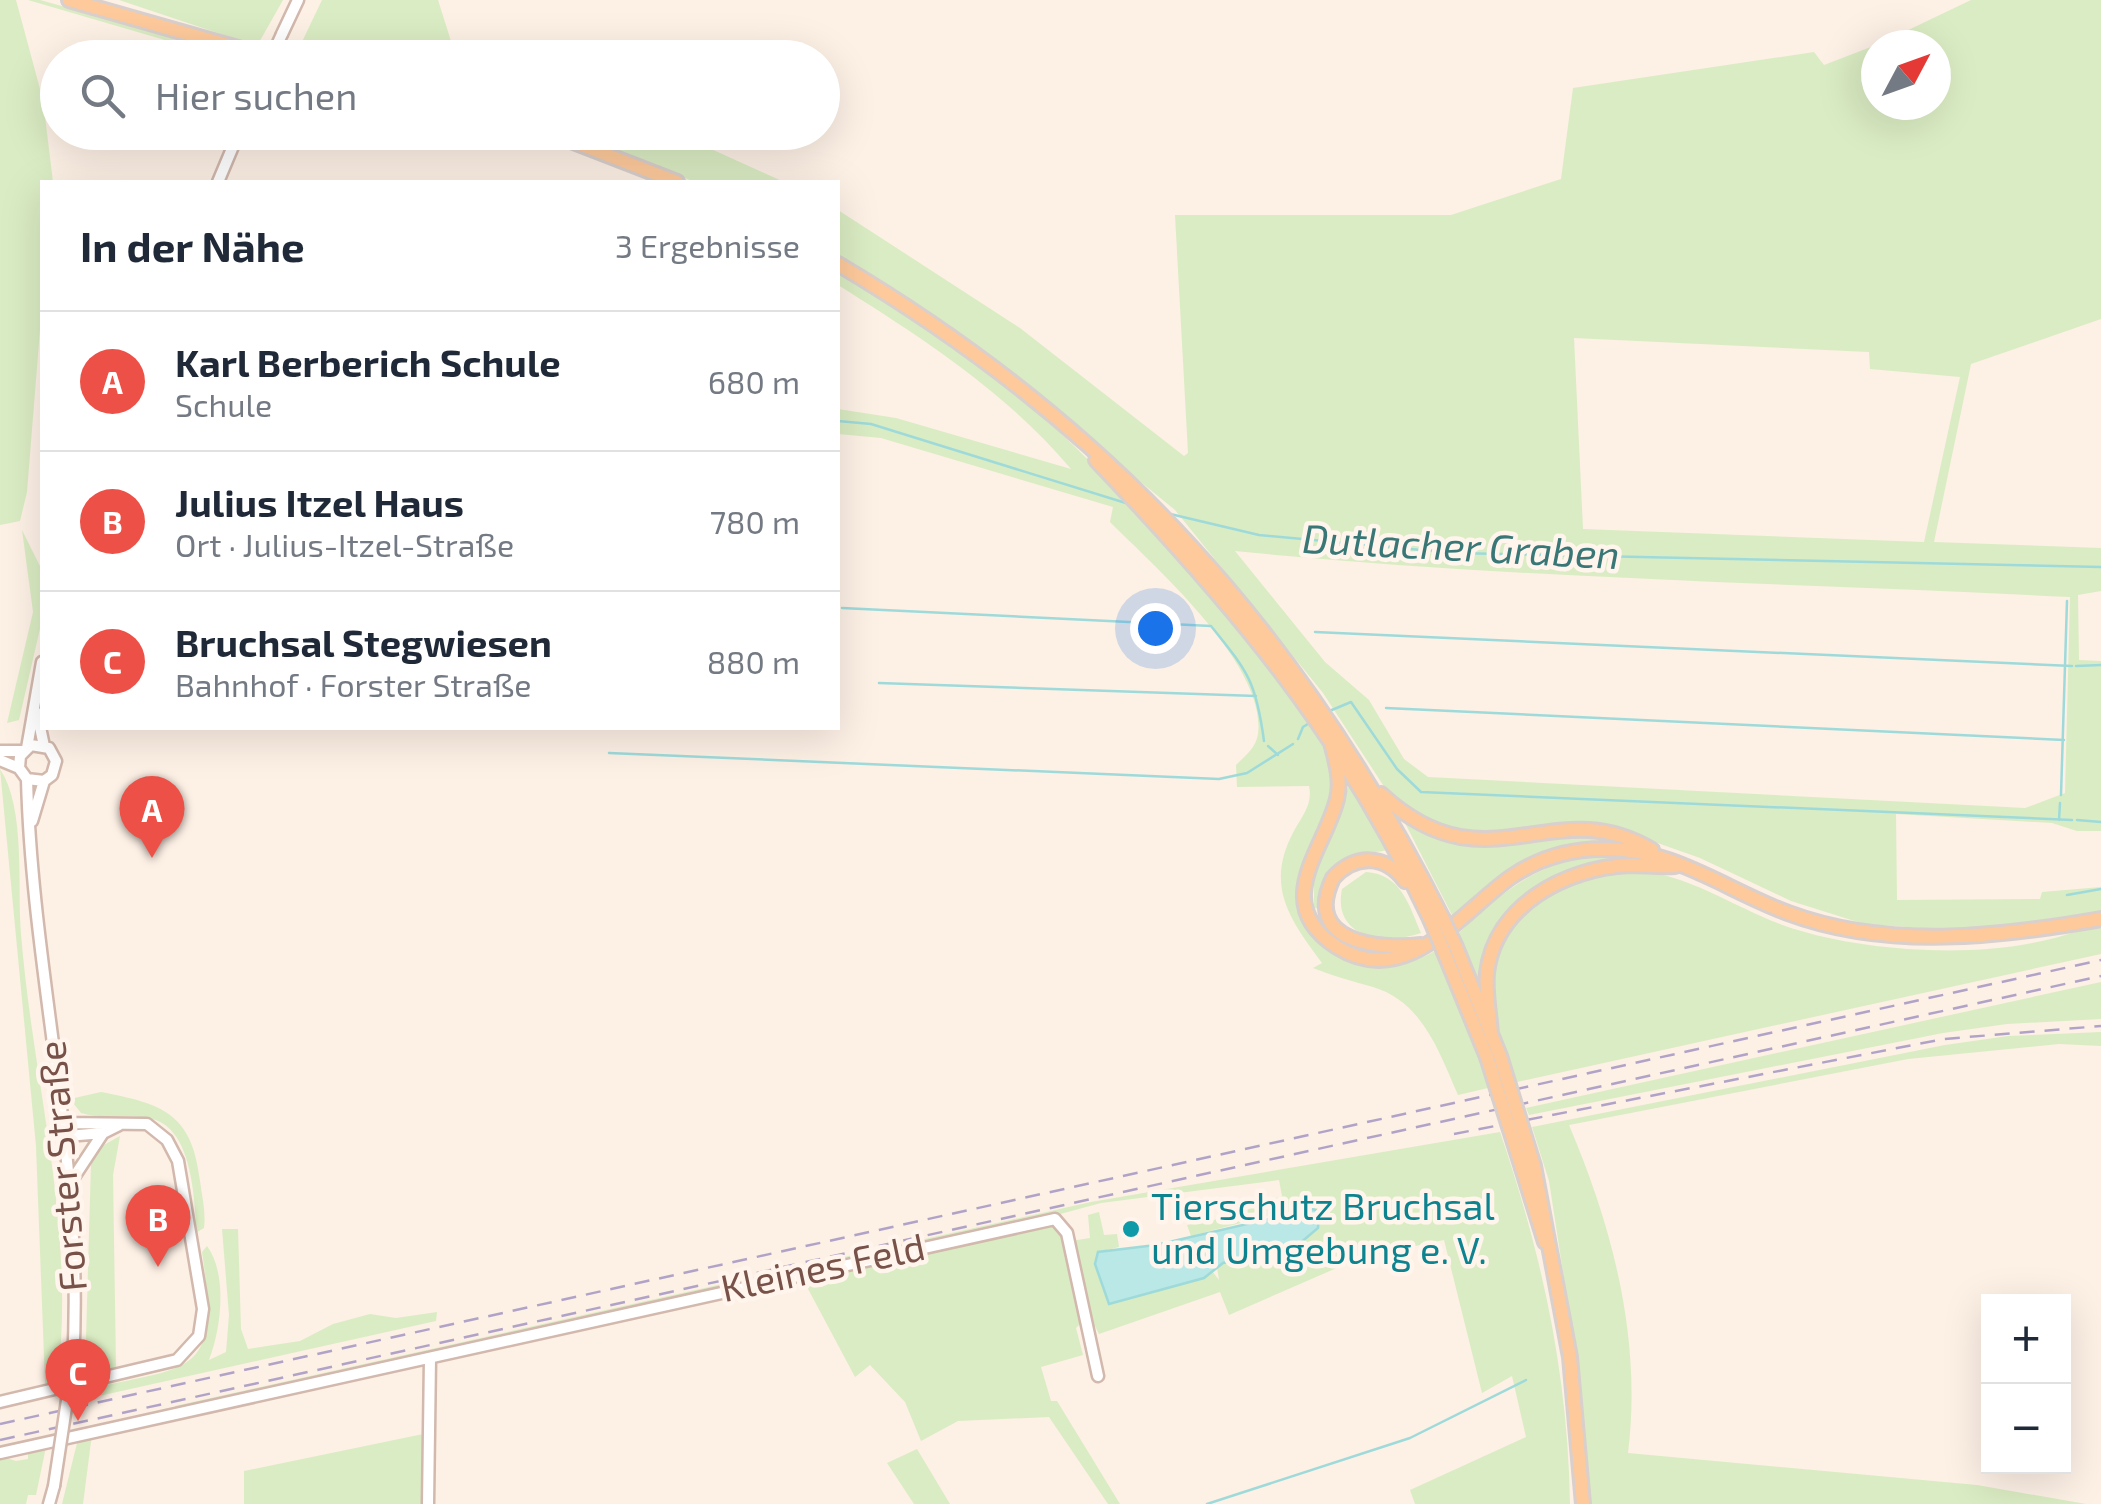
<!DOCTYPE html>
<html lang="de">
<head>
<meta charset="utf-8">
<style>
	body { margin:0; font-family:"Exo 2",sans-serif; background:#f6f6f7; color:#1f2937 }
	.controls { position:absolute; right:30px; bottom:30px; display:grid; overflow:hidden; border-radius:0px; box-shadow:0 10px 40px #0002 }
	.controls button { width:90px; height:90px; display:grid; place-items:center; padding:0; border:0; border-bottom:2px solid #e0e1e3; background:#fff; color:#1f2937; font:50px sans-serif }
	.compass { position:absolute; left:1861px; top:30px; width:90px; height:90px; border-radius:50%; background:#fff; box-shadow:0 10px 40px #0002; rotate:49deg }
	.you { position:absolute; left:1155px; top:628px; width:35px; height:35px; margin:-25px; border:8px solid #fff; border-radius:50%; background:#1a73e8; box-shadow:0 0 0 15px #1a73e833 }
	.badge { display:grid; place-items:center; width:65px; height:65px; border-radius:50%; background:#ec5046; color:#fff; font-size:32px; font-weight:700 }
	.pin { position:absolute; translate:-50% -82px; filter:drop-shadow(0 2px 5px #0008) }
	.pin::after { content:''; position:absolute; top:52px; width:35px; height:30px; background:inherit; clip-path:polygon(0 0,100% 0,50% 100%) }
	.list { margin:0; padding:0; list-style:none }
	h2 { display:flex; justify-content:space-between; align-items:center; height:130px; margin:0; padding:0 40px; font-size:42px }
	h2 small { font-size:32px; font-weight:400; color:#747a83 }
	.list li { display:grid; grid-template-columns:65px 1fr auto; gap:30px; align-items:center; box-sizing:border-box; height:140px; padding:0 40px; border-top:2px solid #e0e1e3 }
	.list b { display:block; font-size:38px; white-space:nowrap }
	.list p { margin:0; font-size:32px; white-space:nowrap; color:#747a83 }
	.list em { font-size:32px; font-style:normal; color:#747a83 }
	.icon { flex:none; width:55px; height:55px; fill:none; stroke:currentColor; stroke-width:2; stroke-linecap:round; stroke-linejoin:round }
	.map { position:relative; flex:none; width:2101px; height:1504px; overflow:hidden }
	.search { position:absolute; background:#fff; box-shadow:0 10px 40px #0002; left:40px; top:40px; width:800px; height:110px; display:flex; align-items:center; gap:25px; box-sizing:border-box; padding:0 35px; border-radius:55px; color:#747a83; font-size:38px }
	.panel { position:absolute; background:#fff; box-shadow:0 10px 40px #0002; left:40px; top:180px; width:800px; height:550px; border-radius:0px }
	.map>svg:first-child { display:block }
	.green { fill:#daecc3; fill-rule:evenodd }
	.water { fill:#b9e8e7; stroke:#9edada; stroke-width:2.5 }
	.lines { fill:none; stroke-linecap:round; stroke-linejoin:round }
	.stream { stroke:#9edada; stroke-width:2.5 }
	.minor-casing { stroke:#d2b8ad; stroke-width:15 }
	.major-casing { stroke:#d9cfcc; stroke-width:18 }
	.minor { stroke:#fff; stroke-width:10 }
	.major { stroke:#feca9c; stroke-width:12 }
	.rail { stroke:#b1a3c8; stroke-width:2.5; stroke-dasharray:15 10; stroke-linecap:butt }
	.minor-bridge-casing { stroke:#d2b8ad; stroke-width:15; stroke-linecap:butt }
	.major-bridge-casing { stroke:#d9cfcc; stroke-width:18; stroke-linecap:butt }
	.minor-bridge { stroke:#fff; stroke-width:10 }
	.major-bridge { stroke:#feca9c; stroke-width:12 }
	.culture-dot { fill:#0f9aa8; stroke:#fff5ed; stroke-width:4 }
	.labels { text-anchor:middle; stroke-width:9; stroke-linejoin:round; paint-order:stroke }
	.street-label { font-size:38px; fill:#785249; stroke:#fff5ed }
	.culture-label { font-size:38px; fill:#0d838f; stroke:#fff5ed; text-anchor:start }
	.water-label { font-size:40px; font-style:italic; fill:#397676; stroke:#fff5ed }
</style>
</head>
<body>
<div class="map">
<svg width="2101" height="1504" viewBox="0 0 2101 1504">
	<rect width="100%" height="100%" fill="#fdf0e5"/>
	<!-- green -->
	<path class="green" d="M0,0H16L43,100L53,182H42V305L27,492L20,521L0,525Z
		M28,0H40L246,57H223Z
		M119,0H283L257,46Z
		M322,0H438L456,57L300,55L299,48Z
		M1971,0H2101V319L1971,364L1934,542L2101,548V591L2078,595L2079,660L2101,661V831H2077L2052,823L1896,814L1897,900L2040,899L2042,892L2101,887V911L2000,926L1937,929L1864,924L1791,901L1700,858L1615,828L1502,834L1438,828L1385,788L1323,693L1175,510L972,344L838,255V210L1020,328L1184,456L1188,453L1175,215H1451L1561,179L1573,88L1814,52L1824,65L1876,45V105H1936V45H1877ZM1574,338L1869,352L1870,369L1960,377L1924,542L1583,529ZM1235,551C1513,579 1792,583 2070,597L2065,793L2025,808L1428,777L1404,759L1369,700L1325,662Z
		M572,133H676L784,182H695Z
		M838,270C907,312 975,356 1035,410C1107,473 1170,547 1231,620C1265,659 1320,719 1332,770C1344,819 1291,848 1303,913C1351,952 1373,985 1435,951L1473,1034L1488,1088L1458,1095C1439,1052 1423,1002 1373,987C1352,981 1333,976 1313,968L1322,963C1289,918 1264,885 1295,829C1303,815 1313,803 1309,786L1237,787L1236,765C1245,756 1256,748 1258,734C1267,665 1155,567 1110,522L1113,507L881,438L838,434V409L896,418L1071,469C1007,393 921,337 838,285Z
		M22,530L42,570V620L19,720L7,723L33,612Z
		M0,769C26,808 17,887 21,934C33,1085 77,1230 57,1383H45L36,1146Z
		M1349,785L1386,850C1378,853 1370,851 1361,853C1331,858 1322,882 1320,909L1314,908V875Z
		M1404,821C1487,875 1550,811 1627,844C1552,838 1507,871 1453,917Z
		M1588,855L1641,859C1560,865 1492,896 1478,983L1459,933C1498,895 1534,866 1588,855Z
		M1634,870C1693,875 1737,910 1791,928C1863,951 1968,958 2042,941C2062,937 2081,929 2101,925V954L1517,1082C1508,1054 1491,1022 1490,992C1488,910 1567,878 1634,870Z
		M1366,872C1401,874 1409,905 1421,933C1385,946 1332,938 1342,889Z
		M2101,982V1019L2007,1024L1943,1033L1529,1115L1526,1108Z
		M2101,1032V1046L2059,1044L1908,1059L1569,1125C1613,1229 1642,1339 1628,1453L1977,1485L2086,1504H1588L1573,1337L1549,1181L1532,1127L1945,1045L2008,1036Z
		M101,1092C163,1104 192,1113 200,1181C202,1197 206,1212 204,1228L197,1232C194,1199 193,1129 152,1119C128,1113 104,1120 81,1113L70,1099Z
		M1500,1132C1542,1255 1568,1374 1570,1504H1415L1410,1490L1526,1437L1512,1376L1482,1393L1444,1240L1381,1253L1339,1267L1229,1315L1220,1292L1099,1334L1095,1326H1089L1071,1241L1090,1238L1088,1215L1099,1212L1104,1235L1117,1234L1119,1247L1099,1252L1095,1264L1110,1304L1212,1271L1219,1280L1217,1267L1223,1263L1292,1250L1318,1228L1286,1211L1191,1236L1187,1225L1229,1217L1282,1196L1279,1180L1101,1203L1049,1217L1060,1225L1082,1322L1076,1328L1083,1355L1041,1367L1051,1401H1057L1120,1504H1108L1049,1417L958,1421L921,1441L905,1402L870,1365L855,1377L798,1270L177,1413L175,1406L1091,1202Z
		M120,1136L113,1175L116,1369L85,1373L91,1164L102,1146Z
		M222,1229H238L241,1329L248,1349L300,1341L333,1324L370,1314L396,1318L437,1312L436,1321L81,1400L83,1390C192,1365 221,1379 202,1252L207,1246C228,1275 221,1329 209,1360L226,1352L229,1315Z
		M428,1433L425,1504H244V1471Z
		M92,1434L83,1504H62L78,1439Z
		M46,1447L36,1495H28L26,1504H0V1456L16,1461L28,1459V1451Z
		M917,1449L950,1504H914L887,1463Z"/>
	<!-- water -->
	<path class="water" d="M1312,1209L1319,1211L1318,1228L1292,1250L1223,1263L1204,1278L1109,1304L1095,1264L1098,1252L1156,1245Z"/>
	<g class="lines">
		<!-- stream -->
		<path class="stream" d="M838,421L871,424L1129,504
			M1166,513L1259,535L1454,553L2101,567
			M842,608L1211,626C1248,672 1256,681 1264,741
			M1315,632L2072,666
			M2076,666L2101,665
			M879,683L1256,696
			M1386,708L2064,740
			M1327,712L1351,702L1397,769L1421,792L2072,820
			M1298,739L1303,727L1311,722
			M1268,746L1278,755
			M609,753L1219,779L1247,773L1293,744
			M2061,795L2067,601
			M2059,820L2060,803
			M2077,820L2101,822
			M2067,895L2101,889
			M1207,1504L1410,1438L1526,1380"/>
		<!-- minor casing -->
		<g class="minor-casing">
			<path id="minor" d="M282,34L298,0
				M218,182L239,132
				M37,713L44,746
				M27,748L42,662
				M0,751H23
				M0,760L19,768
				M27,779C32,975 85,1163 73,1361
				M32,821L44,781L52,775L56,761L49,748L31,745L20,756L19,768L27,779L44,781
				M67,1136L103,1133L119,1125
				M72,1180L103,1133
				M0,1402L177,1360L199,1336L203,1309L178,1161L167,1140L147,1124L65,1123
				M0,1453L1055,1219L1067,1233L1098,1376
				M49,1504L54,1486
				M428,1504L430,1358"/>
		</g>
		<!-- major casing -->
		<g class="major-casing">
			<path id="major" d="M69,0L273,58
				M548,132L677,182
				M838,264C1113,427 1299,632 1442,917
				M1096,460C1236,607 1343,733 1430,919
				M1330,739C1335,759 1342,779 1337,799C1325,849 1269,903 1337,947C1407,991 1461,912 1511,877C1539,858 1570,849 1604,849C1672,848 1726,890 1788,913C1887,950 1999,937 2101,919
				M1381,794C1487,892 1552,790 1652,850
				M1405,881C1385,854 1355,854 1333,878C1302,942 1378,950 1421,945
				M1456,947L1500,1056
				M1444,952L1487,1057
				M1491,1035C1490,1014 1485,994 1487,973C1495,905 1566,868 1629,865C1644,865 1660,867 1675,866
				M1534,1166L1570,1357L1583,1504
				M1522,1168L1545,1242"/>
		</g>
		<!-- minor -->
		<use href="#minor" class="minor"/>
		<!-- major -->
		<use href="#major" class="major"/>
		<!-- rail -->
		<path class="rail" d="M1454,1134L1944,1039L2101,1026
			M0,1424L2101,960
			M0,1440L2101,976"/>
		<!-- minor-bridge casing -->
		<g class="minor-bridge-casing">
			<path id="minor-bridge" d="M271,58L282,34
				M54,1486L73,1361"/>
		</g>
		<!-- major-bridge casing -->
		<g class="major-bridge-casing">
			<path id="major-bridge" d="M1442,917L1456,947
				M1430,919L1444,952
				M1500,1056L1534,1166
				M1487,1057L1522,1168"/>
		</g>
		<!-- minor-bridge -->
		<use href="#minor-bridge" class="minor-bridge"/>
		<!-- major-bridge -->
		<use href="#major-bridge" class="major-bridge"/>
	</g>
	<!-- markers -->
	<circle class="culture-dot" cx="1131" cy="1229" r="10"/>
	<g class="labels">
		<!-- street labels -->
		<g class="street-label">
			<text transform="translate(63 1166) rotate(-95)" y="13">Forster Straße</text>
			<text transform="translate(823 1268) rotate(-12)" y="13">Kleines Feld</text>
		</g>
		<!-- culture labels -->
		<g class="culture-label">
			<text x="1151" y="1220">Tierschutz Bruchsal<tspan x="1151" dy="44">und Umgebung e. V.</tspan></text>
		</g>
		<!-- water labels -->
		<g class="water-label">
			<text transform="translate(1461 547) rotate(3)" y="14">Dutlacher Graben</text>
		</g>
	</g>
</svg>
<div class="controls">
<button>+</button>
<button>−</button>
</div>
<svg class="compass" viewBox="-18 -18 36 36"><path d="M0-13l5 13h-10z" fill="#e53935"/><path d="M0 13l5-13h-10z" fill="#747a83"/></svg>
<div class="you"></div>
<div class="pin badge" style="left:152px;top:858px">A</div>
<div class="pin badge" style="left:158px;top:1267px">B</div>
<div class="pin badge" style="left:78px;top:1421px">C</div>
<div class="search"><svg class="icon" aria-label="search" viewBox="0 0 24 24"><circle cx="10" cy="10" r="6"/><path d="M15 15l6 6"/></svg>Hier suchen</div>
<section class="panel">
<h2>In der Nähe<small>3 Ergebnisse</small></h2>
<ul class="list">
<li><span class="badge">A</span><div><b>Karl Berberich Schule</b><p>Schule</p></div><em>680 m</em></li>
<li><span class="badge">B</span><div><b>Julius Itzel Haus</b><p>Ort · Julius-Itzel-Straße</p></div><em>780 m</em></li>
<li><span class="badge">C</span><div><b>Bruchsal Stegwiesen</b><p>Bahnhof · Forster Straße</p></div><em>880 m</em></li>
</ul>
</section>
</div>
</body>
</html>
